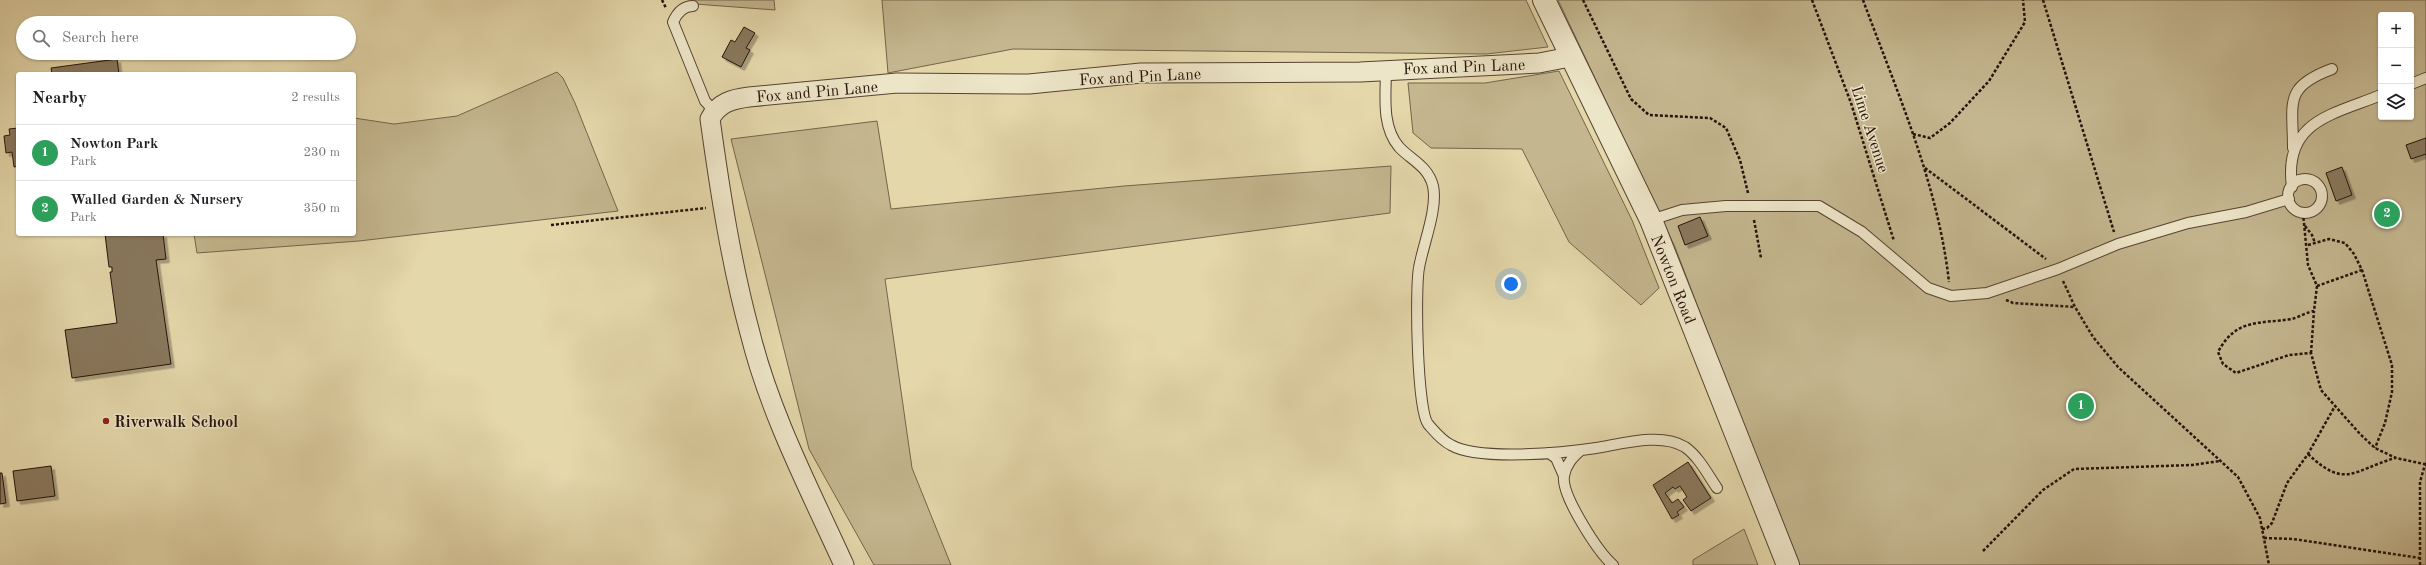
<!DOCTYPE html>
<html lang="en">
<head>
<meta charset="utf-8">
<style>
	body { margin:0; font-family:"Old Standard TT",serif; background:#f6f6f6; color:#202124 }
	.controls { position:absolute; right:12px; top:12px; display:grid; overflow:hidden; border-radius:4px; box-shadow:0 1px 3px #0004 }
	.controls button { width:36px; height:36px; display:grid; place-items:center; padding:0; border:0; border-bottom:1px solid #e0e0e0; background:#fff; color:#202124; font:20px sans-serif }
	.you { position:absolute; left:1511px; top:284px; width:14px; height:14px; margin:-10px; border:3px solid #fff; border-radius:50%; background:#1a73e8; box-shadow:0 0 0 6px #1a73e833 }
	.badge { display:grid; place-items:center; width:26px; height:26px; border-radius:50%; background:#8f2418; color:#fff; font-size:13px; font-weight:700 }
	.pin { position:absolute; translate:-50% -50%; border:2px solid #fff; box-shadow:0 1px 4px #0006 }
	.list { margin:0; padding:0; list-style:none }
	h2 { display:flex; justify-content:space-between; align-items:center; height:52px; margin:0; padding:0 16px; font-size:17px }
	h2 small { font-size:13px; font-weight:400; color:#757577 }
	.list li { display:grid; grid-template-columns:26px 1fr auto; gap:12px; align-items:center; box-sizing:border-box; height:56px; padding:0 16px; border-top:1px solid #e0e0e0 }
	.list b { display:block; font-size:15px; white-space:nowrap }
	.list p { margin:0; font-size:13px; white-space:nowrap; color:#757577 }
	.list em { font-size:13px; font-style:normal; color:#757577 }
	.icon { flex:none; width:22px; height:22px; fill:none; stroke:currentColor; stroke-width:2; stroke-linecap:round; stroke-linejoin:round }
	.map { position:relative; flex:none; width:2426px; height:565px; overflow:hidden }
	.search { position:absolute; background:#fff; box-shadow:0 1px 3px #0004; left:16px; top:16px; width:340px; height:44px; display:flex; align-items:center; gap:10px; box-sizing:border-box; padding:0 14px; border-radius:22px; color:#757577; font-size:15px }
	.panel { position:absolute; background:#fff; box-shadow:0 1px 3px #0004; left:16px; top:72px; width:340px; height:164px; border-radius:4px }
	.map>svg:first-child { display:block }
	.green { fill:#c4b68f; stroke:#75644c; fill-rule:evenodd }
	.building { fill:#89785d; stroke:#261209; filter:url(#shadow) }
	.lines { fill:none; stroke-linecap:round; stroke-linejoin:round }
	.service-casing { stroke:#564331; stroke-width:12 }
	.minor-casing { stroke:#564331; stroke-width:21 }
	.tertiary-casing { stroke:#564331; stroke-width:24 }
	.path { stroke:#261209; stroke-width:2.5; stroke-dasharray:3 2; stroke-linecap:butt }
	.service { stroke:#ede5c8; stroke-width:10 }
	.minor { stroke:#ede5c8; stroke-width:19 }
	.tertiary { stroke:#ede5c8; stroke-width:22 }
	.poi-dot { fill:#8f2418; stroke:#ede5c8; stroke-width:1.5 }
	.labels { text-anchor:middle; stroke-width:3; stroke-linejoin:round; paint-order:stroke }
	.street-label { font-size:16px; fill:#261209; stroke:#ede5c8 }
	.poi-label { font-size:16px; font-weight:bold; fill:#261209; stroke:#ede5c8; text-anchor:start }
</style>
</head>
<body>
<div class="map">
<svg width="2426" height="565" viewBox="0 0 2426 565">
	<defs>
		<filter id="shadow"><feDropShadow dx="3.5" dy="3.5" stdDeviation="0" flood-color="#0004"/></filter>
	</defs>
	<rect width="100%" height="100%" fill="#e4d7aa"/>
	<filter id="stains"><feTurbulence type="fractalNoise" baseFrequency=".005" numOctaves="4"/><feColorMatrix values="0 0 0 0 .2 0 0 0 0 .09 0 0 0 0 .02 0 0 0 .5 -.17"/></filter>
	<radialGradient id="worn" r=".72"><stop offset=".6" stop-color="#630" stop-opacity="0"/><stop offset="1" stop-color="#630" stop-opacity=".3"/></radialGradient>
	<!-- green -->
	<path class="green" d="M694,0H774L775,10L695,4Z
		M882,0H1526L1548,47L1486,54L1013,49L888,73Z
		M1558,0H2426V565H1796L1675,247ZM2381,15H2411V117H2381Z
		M1559,71L1632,220L1659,288L1641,305L1569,242L1522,149L1431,148L1413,133L1408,83H1485Z
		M557,72L563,78L575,103L618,211L359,241L197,253L194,234H354V118L394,124L457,116Z
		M877,121L891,209L1124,186L1391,166L1390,213L885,279L912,468L951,565H874L809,449L731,139Z
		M1744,529L1758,565H1693V560Z"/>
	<!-- building -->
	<path class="building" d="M744,27L755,33L746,48L750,50L741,67L722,57L731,40L735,42Z
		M117,59L119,74H52L51,68Z
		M18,128V166L14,167L12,152L6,153L4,136L10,135L9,129Z
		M2426,138V154L2411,159L2406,145Z
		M2342,167L2352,195L2336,201L2326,173Z
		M1700,217L1708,236L1685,245L1678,226Z
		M105,234H163L166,259L156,260L171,364L72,378L65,330L117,323L110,272H112V267H109Z
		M1688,462L1711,498L1691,511L1683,500L1687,497L1680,486L1675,489L1673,487L1665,493L1672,503L1678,499L1684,507L1677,512L1679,515L1672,519L1653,485Z
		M51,466L55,496L17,501L13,471Z
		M0,473H2L6,503L0,504Z"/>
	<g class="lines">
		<!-- service casing -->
		<g class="service-casing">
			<path id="service" d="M693,6C683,6 677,13 673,22L705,101L714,111
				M1386,69C1386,94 1381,126 1399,147C1411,160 1428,166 1433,186C1438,209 1423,244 1419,268C1415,289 1417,410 1428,424C1435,432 1441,440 1451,445C1478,461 1564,453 1596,448C1621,444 1661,432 1685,447C1699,457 1708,475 1717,488
				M2411,84L2426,78
				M2293,148C2293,103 2283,87 2332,69
				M2288 196a17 17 0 1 1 34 0a17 17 0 1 1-34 0Z
				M2292,187C2283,121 2332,115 2381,95
				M1651,220L1682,210L1726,206H1819L1862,232L1928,288L1951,296L1987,293L2058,269L2118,244L2188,223L2246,212L2289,199
				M1581,450C1573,457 1566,464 1564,476C1561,495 1598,552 1613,565
				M1549,453L1556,458L1564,476"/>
		</g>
		<!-- minor casing -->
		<g class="minor-casing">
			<path id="minor" d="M844,565C810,490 770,414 750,333C731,263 720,191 710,119C718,103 732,99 749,97L897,83L1029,84L1141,73L1360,72L1539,63L1570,57"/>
		</g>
		<!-- tertiary casing -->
		<g class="tertiary-casing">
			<path id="tertiary" d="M1544,0L1651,220L1788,565"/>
		</g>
		<!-- path -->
		<path class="path" d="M662,0L666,8
			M1583,0L1631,99L1649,115L1710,118L1726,128L1740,160L1748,193
			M1812,0L1851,103L1894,241
			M1863,0C1897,92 1938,184 1949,282
			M2043,0L2114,232
			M1913,134L1930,138L1950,123L1989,81L2025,22L2023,0
			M1925,168L2046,259
			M2303,213L2308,265L2317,286L2314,311C2310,311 2299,317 2292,319C2259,324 2236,318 2218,352L2223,364L2236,373L2289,355L2311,353L2321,390L2360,434L2375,448L2396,458L2424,464
			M1754,220L1761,258
			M551,225L706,208
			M2305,226L2312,235L2315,243
			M2308,245L2329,239L2345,243L2354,254L2362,270L2392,365V392L2385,423L2375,448
			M2063,281L2075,307L2093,337L2118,367L2238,477L2260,518L2269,565
			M2317,286L2362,270
			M2006,300L2013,303L2075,307
			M2311,353L2314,311
			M2308,454C2345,489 2352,471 2395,458
			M2262,529L2267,528L2272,523L2287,483L2308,454L2335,406
			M2264,538L2293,539L2420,558
			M1983,551L2043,490L2074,469L2192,465L2220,461
			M2420,565V482L2426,461"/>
		<!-- service -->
		<use href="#service" class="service"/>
		<!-- minor -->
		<use href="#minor" class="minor"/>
		<!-- tertiary -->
		<use href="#tertiary" class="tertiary"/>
	</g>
	<!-- markers -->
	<circle class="poi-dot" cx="106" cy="421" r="4"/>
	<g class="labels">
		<!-- street labels -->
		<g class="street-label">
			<text transform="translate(1464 66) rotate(-2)" y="6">Fox and Pin Lane</text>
			<text transform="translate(1140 76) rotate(-3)" y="6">Fox and Pin Lane</text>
			<text transform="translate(817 91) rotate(-5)" y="6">Fox and Pin Lane</text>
			<text transform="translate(1871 129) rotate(72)" y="6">Lime Avenue</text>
			<text transform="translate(1674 279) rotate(68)" y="6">Nowton Road</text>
		</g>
		<!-- poi labels -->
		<g class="poi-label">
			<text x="114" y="427">Riverwalk School</text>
		</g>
	</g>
	<rect width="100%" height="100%" filter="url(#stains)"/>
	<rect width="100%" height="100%" fill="url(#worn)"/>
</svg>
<div class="controls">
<button>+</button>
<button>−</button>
<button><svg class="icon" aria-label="layers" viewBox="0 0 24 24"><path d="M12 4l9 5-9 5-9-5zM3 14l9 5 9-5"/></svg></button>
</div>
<div class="you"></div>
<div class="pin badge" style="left:2081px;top:406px;background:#2e9e5b">1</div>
<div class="pin badge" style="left:2387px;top:214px;background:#2e9e5b">2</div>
<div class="search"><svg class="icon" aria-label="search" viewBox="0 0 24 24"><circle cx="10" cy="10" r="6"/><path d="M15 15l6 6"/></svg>Search here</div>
<section class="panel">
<h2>Nearby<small>2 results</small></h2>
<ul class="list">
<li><span class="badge" style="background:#2e9e5b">1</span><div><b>Nowton Park</b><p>Park</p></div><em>230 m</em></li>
<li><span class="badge" style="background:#2e9e5b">2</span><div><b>Walled Garden &amp; Nursery</b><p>Park</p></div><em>350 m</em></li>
</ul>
</section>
</div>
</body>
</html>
